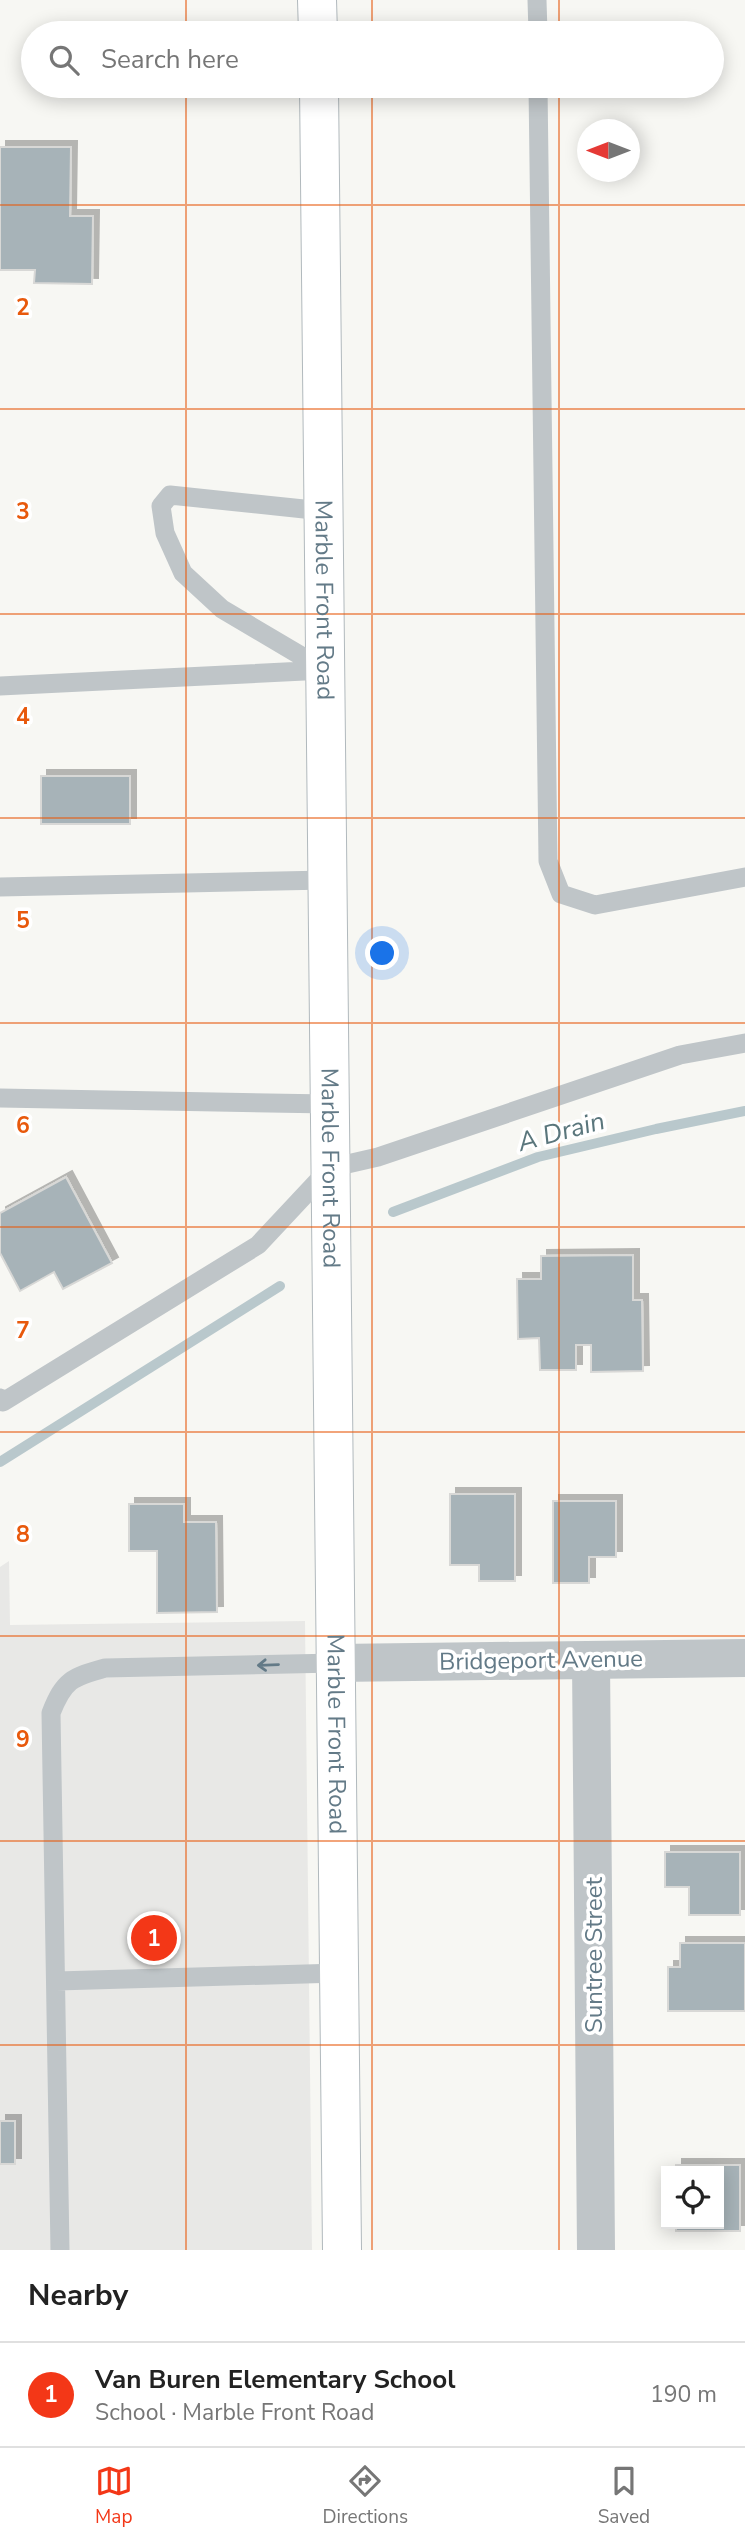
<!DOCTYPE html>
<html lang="en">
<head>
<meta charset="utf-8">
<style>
	body { margin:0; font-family:"Nunito Sans",sans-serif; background:#f2f2f2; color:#222 }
	.controls { position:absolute; right:21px; bottom:21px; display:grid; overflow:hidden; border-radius:0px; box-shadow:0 4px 18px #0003 }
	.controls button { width:63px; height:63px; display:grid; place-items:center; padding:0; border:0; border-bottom:2px solid #e0e0e0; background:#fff; color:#222; font:35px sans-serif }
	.compass { position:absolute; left:577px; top:119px; width:63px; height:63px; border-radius:50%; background:#fff; box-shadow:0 4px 18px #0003; rotate:270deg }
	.you { position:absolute; left:383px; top:954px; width:24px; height:24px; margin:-18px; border:5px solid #fff; border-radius:50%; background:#1a73e8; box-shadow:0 0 0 10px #1a73e833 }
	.badge { display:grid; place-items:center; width:46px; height:46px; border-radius:50%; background:#f33717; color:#fff; font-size:23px; font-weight:700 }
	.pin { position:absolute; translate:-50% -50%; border:4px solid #fff; box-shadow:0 2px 7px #0006 }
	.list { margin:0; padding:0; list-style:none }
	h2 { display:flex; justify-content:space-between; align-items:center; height:91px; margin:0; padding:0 28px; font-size:30px }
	h2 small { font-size:23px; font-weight:400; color:#767676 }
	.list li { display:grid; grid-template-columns:46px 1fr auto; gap:21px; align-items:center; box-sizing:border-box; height:105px; padding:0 28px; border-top:2px solid #e0e0e0 }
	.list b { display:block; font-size:26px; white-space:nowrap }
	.list p { margin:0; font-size:23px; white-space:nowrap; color:#767676 }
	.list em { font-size:23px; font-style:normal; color:#767676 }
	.icon { flex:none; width:38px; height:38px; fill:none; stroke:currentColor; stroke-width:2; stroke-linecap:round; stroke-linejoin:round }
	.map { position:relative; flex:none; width:745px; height:2250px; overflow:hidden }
	.search { position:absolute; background:#fff; box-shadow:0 4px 18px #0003; left:21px; right:21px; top:21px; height:77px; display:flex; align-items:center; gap:18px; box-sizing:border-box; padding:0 24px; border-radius:38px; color:#767676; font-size:26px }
	.sheet { height:196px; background:#fff }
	nav { display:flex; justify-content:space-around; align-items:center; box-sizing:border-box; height:98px; border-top:2px solid #e0e0e0; background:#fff; font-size:19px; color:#767676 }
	nav a { display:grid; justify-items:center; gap:4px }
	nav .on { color:#f33717 }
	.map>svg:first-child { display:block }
	.built { fill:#e8e8e6 }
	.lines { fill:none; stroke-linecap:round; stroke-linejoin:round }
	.stream { stroke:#b9c8cc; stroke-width:10 }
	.building { fill:#a7b3b8; stroke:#d8d8d6; stroke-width:2; filter:url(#shadow) }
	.secondary-casing { stroke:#b1b9bd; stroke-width:40 }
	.lane { stroke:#bfc5c8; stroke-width:19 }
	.street { stroke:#bfc5c8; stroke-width:38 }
	.secondary { stroke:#fff; stroke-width:38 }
	.oneway { stroke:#637a87 }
	.grid { fill:none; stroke:#e8590c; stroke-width:2; stroke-opacity:0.55 }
	.labels { text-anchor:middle; stroke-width:7; stroke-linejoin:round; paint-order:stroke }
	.street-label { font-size:24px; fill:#637a87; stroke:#fff }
	.water-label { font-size:26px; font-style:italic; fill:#5a767c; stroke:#fff }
	.grid-label { font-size:23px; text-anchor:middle; font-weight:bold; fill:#e8590c; stroke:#fff; stroke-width:7; stroke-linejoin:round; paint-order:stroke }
</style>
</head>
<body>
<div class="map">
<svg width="745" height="2250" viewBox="0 0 745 2250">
	<defs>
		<filter id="shadow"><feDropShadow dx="6" dy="-6" stdDeviation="0" flood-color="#0004"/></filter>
	</defs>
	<rect width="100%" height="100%" fill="#f7f7f3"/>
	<!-- built -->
	<path class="built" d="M9,1561L10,1625L305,1621L312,2250H0V1567Z"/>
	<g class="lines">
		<!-- stream -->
		<path class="stream" d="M393,1212L538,1157L656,1129L745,1111
			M0,1462L280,1286"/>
	</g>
	<!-- building -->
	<path class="building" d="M0,147H71L70,216H93L92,284L34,283L35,270H0Z
		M41,776H130V824H41Z
		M66,1177L112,1263L63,1289L54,1272L20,1291L0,1253V1213Z
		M633,1255V1300H642L643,1371L591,1372V1345H576V1370H540L539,1338L518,1339L517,1279H541V1256Z
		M450,1494H515V1581H479V1565H450Z
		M553,1501H616V1557H589V1583H553Z
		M129,1504H184V1522H216L217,1612L157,1613V1551H129Z
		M665,1852H740V1915H689V1887H665Z
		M680,1943H745V2011H668V1967H680Z
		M0,2121H15V2164H0Z
		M676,2165H740V2231H676V2224H719V2171H676Z"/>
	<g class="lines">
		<!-- secondary casing -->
		<g class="secondary-casing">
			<g id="secondary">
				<path d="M317,0L318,33"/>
				<path id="s1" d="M319,86L342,2250"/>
			</g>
		</g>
		<!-- lane -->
		<path class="lane" d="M537,0L538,33
			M538,86L548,861L561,894L595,905L745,877
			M323,511L170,495L161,506L165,533L183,573L222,609L325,670
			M0,686L325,670
			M0,887L327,880
			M0,1098L329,1104
			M0,1398L3,1402L258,1245L330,1168L378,1157L680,1055L745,1043
			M57,1981L339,1973
			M60,2250L51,1713C64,1680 72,1677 105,1668L336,1663"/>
		<!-- street -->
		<path class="street" d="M591,1660L596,2250
			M336,1663L745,1658"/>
		<!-- secondary -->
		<use href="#secondary" class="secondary"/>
	</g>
	<!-- one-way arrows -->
	<defs><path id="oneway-shaft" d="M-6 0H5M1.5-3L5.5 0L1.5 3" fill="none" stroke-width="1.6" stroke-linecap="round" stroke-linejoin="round" transform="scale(1.75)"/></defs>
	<use class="oneway" href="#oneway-shaft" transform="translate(268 1665) rotate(178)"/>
	<!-- grid -->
	<path class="grid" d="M186,0V33M372,0V33M559,0V33M186,86V2250M372,86V2250M559,86V2250M0,205H745M0,409H745M0,614H745M0,818H745M0,1023H745M0,1227H745M0,1432H745M0,1636H745M0,1841H745M0,2045H745"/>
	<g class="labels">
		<!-- street labels -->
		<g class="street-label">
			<text dy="8" stroke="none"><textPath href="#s1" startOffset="514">Marble Front Road</textPath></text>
			<text dy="8" stroke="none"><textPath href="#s1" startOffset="1082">Marble Front Road</textPath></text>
			<text transform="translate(541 1660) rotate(-1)" y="8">Bridgeport Avenue</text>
			<text dy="8" stroke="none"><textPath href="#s1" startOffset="1648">Marble Front Road</textPath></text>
			<text transform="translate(594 1955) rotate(-90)" y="8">Suntree Street</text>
		</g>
		<!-- water labels -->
		<g class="water-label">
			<text transform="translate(561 1131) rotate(-15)" y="9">A Drain</text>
		</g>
	</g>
	<g class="grid-label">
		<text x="23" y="315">2</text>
		<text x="23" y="519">3</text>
		<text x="23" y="724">4</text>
		<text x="23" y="928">5</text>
		<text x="23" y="1133">6</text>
		<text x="23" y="1338">7</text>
		<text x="23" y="1542">8</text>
		<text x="23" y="1747">9</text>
	</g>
</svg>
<div class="controls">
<button><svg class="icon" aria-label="locate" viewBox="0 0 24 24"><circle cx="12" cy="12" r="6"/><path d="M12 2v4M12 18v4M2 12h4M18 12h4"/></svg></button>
</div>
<svg class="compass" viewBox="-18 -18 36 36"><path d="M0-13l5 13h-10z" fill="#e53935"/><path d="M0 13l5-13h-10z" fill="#767676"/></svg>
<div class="you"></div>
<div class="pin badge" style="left:154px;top:1938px">1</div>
<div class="search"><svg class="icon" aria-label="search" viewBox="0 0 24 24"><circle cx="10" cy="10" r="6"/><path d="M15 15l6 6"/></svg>Search here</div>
</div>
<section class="sheet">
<h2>Nearby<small></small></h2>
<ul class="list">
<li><span class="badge">1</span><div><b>Van Buren Elementary School</b><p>School · Marble Front Road</p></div><em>190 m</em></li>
</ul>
</section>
<nav>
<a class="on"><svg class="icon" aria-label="map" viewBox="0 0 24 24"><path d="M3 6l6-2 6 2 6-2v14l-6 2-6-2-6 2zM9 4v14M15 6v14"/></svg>Map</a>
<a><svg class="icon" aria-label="directions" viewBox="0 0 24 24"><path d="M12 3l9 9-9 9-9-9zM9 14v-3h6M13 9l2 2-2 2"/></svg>Directions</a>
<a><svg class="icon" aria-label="saved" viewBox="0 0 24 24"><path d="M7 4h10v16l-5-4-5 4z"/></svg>Saved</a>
</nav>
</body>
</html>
